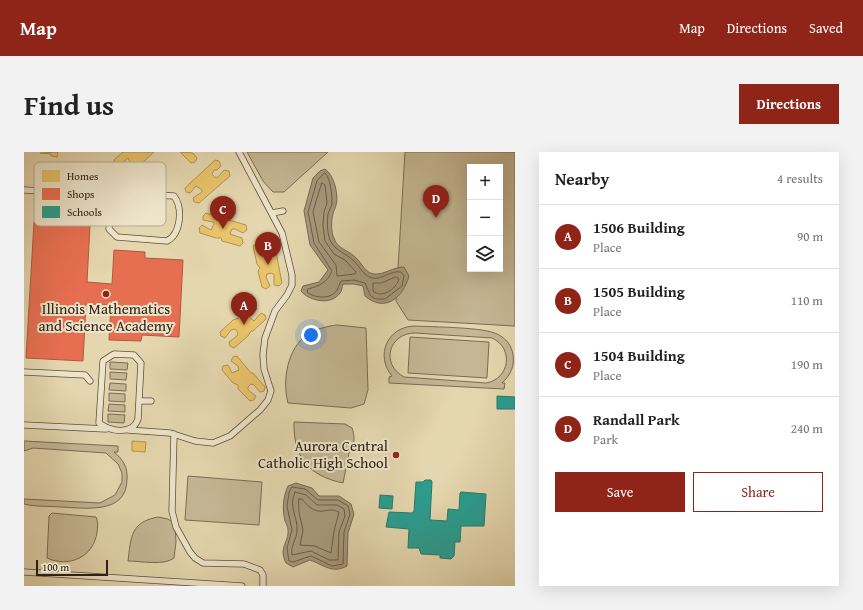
<!DOCTYPE html>
<html lang="en">
<head>
<meta charset="utf-8">
<style>
	body { margin:0; font-family:"Gentium Book Plus",serif; background:#f2f2f2; color:#222 }
	.controls { position:absolute; right:12px; top:12px; display:grid; overflow:hidden; border-radius:0px; box-shadow:0 4px 16px #0002 }
	.controls button { width:36px; height:36px; display:grid; place-items:center; padding:0; border:0; border-bottom:1px solid #e0e0e0; background:#fff; color:#222; font:20px sans-serif }
	.scale { position:absolute; left:12px; bottom:10px; width:72px; box-sizing:border-box; padding-left:4px; border:2px solid #302115; border-top:0; font-size:11px; line-height:14px; white-space:nowrap; color:#302115; -webkit-text-stroke:3px #ede4ca; paint-order:stroke }
	.you { position:absolute; left:287px; top:183px; width:14px; height:14px; margin:-10px; border:3px solid #fff; border-radius:50%; background:#1a73e8; box-shadow:0 0 0 6px #1a73e833 }
	.badge { display:grid; place-items:center; width:26px; height:26px; border-radius:50%; background:#8f2418; color:#fff; font-size:13px; font-weight:700 }
	.pin { position:absolute; translate:-50% -33px; filter:drop-shadow(0 1px 2px #0008) }
	.pin::after { content:''; position:absolute; top:21px; width:14px; height:12px; background:inherit; clip-path:polygon(0 0,100% 0,50% 100%) }
	.list { margin:0; padding:0; list-style:none }
	h2 { display:flex; justify-content:space-between; align-items:center; height:52px; margin:0; padding:0 16px; font-size:17px }
	h2 small { font-size:13px; font-weight:400; color:#767676 }
	.list li { display:grid; grid-template-columns:26px 1fr auto; gap:12px; align-items:center; box-sizing:border-box; height:64px; padding:0 16px; border-top:1px solid #e0e0e0 }
	.list b { display:block; font-size:15px; white-space:nowrap }
	.list p { margin:0; font-size:13px; white-space:nowrap; color:#767676 }
	.list em { font-size:13px; font-style:normal; color:#767676 }
	.actions { display:flex; gap:8px; padding:12px 16px }
	.actions a { flex:1; padding:9px 0; border:1px solid #8f2418; border-radius:0px; text-align:center; font-size:14px; color:#8f2418 }
	.actions .main { background:#8f2418; color:#fff }
	.icon { flex:none; width:22px; height:22px; fill:none; stroke:currentColor; stroke-width:2; stroke-linecap:round; stroke-linejoin:round }
	.map { position:relative; flex:none; width:491px; height:434px; overflow:hidden; border-radius:0px }
	header { display:flex; align-items:center; gap:24px; box-sizing:border-box; height:56px; padding:0 20px; background:#8f2418; color:#fff }
	header strong { font-size:19px }
	nav { display:flex; gap:22px; margin-inline-start:auto; font-size:14px }
	.intro { display:flex; align-items:center; justify-content:space-between; box-sizing:border-box; height:96px; padding:0 24px }
	h1 { margin:0; font-size:28px }
	.button { padding:10px 18px; border-radius:0px; background:#8f2418; color:#fff; font-size:14px; font-weight:700 }
	main { display:flex; gap:24px; padding:0 24px }
	aside { flex:1; background:#fff; border-radius:0px; box-shadow:0 4px 16px #0002 }
	.map>svg:first-child { display:block }
	.green { fill:#c5b794; stroke:#7a6c54; fill-rule:evenodd }
	.water { fill:#a7987a; stroke:#776852 }
	.homes { fill:#e9c46a; stroke:#b29350 }
	.shops { fill:#e76f51; stroke:#b0583f }
	.schools { fill:#2a9d8f; stroke:#2c786a }
	.lines { fill:none; stroke-linecap:round; stroke-linejoin:round }
	.shore { stroke:#6c5c48; stroke-width:1 }
	.minor-casing { stroke:#5d4e3b; stroke-width:7 }
	.minor { stroke:#ede4ca; stroke-width:5.5 }
	.poi-dot { fill:#8f2418; stroke:#ede4ca; stroke-width:1.5 }
	.labels { text-anchor:middle; stroke-width:4; stroke-linejoin:round; paint-order:stroke }
	.poi-label { font-size:15px; fill:#302115; stroke:#ede4ca }
	.key { fill:#ede4ca; stroke:#b4aa94; stroke-width:1 }
	.key-label { font-size:11px; fill:#302115 }
</style>
</head>
<body>
<header>
<strong>Map</strong>
<nav><a>Map</a><a>Directions</a><a>Saved</a></nav>
</header>
<div class="intro"><h1>Find us</h1><a class="button">Directions</a></div>
<main>
<div class="map">
<svg width="491" height="434" viewBox="0 0 491 434">
	<rect width="100%" height="100%" fill="#e4d6ae"/>
	<filter id="stains"><feTurbulence type="fractalNoise" baseFrequency=".005" numOctaves="4"/><feColorMatrix values="0 0 0 0 .2 0 0 0 0 .09 0 0 0 0 .02 0 0 0 .5 -.17"/></filter>
	<radialGradient id="worn" r=".72"><stop offset=".6" stop-color="#630" stop-opacity="0"/><stop offset="1" stop-color="#630" stop-opacity=".3"/></radialGradient>
	<!-- green -->
	<path class="green" d="M223,0H304L260,40H249L239,29Z
		M381,0H491V174L384,168L372,149ZM446,15H476V117H446Z
		M313,173L342,176L344,238L340,252L327,256L264,251C258,229 263,196 284,182C292,177 304,174 313,173Z
		M390,174C408,175 460,175 473,182C482,186 488,194 489,203C491,214 486,224 478,231H481L480,237L365,231V225L368,224C351,204 363,175 390,174ZM391,181L468,186C490,196 486,227 462,231L380,225C356,212 365,181 391,181Z
		M386,185L465,190L463,226L384,221Z
		M86,210L104,211L103,218L86,217Z
		M86,220L103,221L102,228L86,227Z
		M86,231L102,232V239L85,238Z
		M85,241L101,242V250L85,249Z
		M85,252L101,253V260L84,259Z
		M84,262L101,263L100,271L84,270Z
		M270,270L321,272L328,276C331,284 331,294 325,301L319,331C285,324 269,305 270,270Z
		M0,289L94,294V300H90C99,307 104,316 103,327C103,363 61,356 37,355C25,354 12,355 0,352V347L76,351L91,343L98,330V321L94,312L82,301L9,296L0,299Z
		M164,324L238,330L235,373L161,368Z
		M28,361L72,365C74,369 74,375 73,380C70,405 45,416 23,406L25,364Z
		M134,365L144,367L151,372L152,390L150,406C140,414 117,409 104,409C107,384 107,370 134,365Z"/>
	<!-- water -->
	<path class="water" d="M301,17C310,23 315,43 312,53C312,56 309,59 309,62C307,69 307,80 310,86C313,97 325,98 332,106C338,111 341,121 350,122C360,123 369,115 380,115L385,124C379,146 361,161 341,144L339,134L330,132H319C318,135 318,139 316,141C307,154 285,149 277,139L279,134L295,130L304,118L286,93L280,59L289,26L296,19Z
		M272,331L288,336L295,344H315L327,352L330,362L324,381L323,414C308,422 300,413 286,408L269,415L262,411C254,395 265,391 264,378C264,375 262,371 261,369C258,357 259,345 264,334Z"/>
	<!-- homes -->
	<path class="homes" d="M34,0L33,5L27,4V2L16,1Z
		M99,0H130L104,24L100,22L99,18L107,12L104,6L95,14L91,12L90,8Z
		M156,0L169,1L173,6L171,10L167,11Z
		M191,8L195,9L197,14L193,18H190L188,22L192,26L194,25L200,18L205,19L206,24L175,51L170,50L169,46L178,40V38L172,34L166,41L162,40L161,36Z
		M182,61L198,66L199,69L205,68L222,73L223,78L219,81L211,77H208L206,82L218,86L219,91L216,94L198,89L197,86H192L176,81L175,76L178,73L187,78L190,72L189,70L179,68V64Z
		M245,89L250,90L258,131L255,134L250,133V123L248,121L243,122L242,125L246,134L242,137L238,135L234,119L236,116L233,112L229,94L233,91L237,93V103L239,104H244L245,99L242,92Z
		M228,152L231,153L233,157L225,163V165L230,169L237,161L241,163L242,167L229,179H227L224,184L210,196L206,194L205,190L213,184L214,181L211,177L207,178L201,186L197,184L196,180L209,168L215,166V163Z
		M213,204L227,221H229L241,235L240,239L236,240L230,233L227,232L224,235V238L232,244L230,248L226,249L214,237V233L209,231L198,218L199,214L204,213L208,221L215,218L214,214L207,209L209,205Z
		M108,289L122,290L121,300L108,299Z"/>
	<!-- shops -->
	<path class="shops" d="M10,70L66,73L63,130L88,132L90,98L121,100V106L159,108L155,185L118,183L117,189L85,188L87,153L62,152L59,209L2,206Z"/>
	<!-- schools -->
	<path class="schools" d="M473,244L491,245V257H473Z
		M401,328H407L408,330L406,368L423,369L424,357L435,358L436,341L437,340L462,342L460,374H437L436,390H431L430,404L427,407L416,406V403L397,402L395,396H384L385,377L362,375L365,360L388,361L390,359L392,330H399Z
		M356,343L369,344L368,357L355,356Z"/>
	<g class="lines">
		<!-- shore -->
		<path class="shore" d="M301,21C307,27 308,43 308,51C308,55 305,58 304,62C303,70 303,83 307,90C313,100 322,101 330,109C336,115 339,123 348,126C358,128 367,118 377,120L380,124L378,134L361,147C344,148 347,143 341,131L330,128L317,129C315,132 315,135 313,138C307,148 290,146 283,140L284,137C295,134 303,131 308,119L290,91L284,60L293,29Z
			M298,31L301,33L303,51L300,60L299,73L301,89L310,102L321,108L332,120L331,122L313,124L312,113L295,90L289,60Z
			M372,125L375,127C372,137 358,147 349,139V131H357Z
			M268,335L281,337L294,348H314L324,354L326,362L320,380L319,412L308,414L287,404L269,410L265,409L263,396L268,378L263,354L265,341Z
			M271,340L282,343L293,353H313L320,357L321,364L315,380L314,408H305L287,399L268,403C266,394 273,387 273,378C274,365 264,355 271,340Z
			M275,347H278C295,369 302,353 315,360L310,379L307,401L291,394L276,393L279,378L275,360Z"/>
		<!-- minor casing -->
		<g class="minor-casing">
			<path id="minor" d="M0,38L78,42L87,44
				M92,41L150,44C159,56 157,82 143,89L93,85L85,77L87,44Z
				M248,61L259,59
				M90,202L110,203L117,211L114,267C109,283 87,280 75,271L79,209Z
				M0,220L61,223L66,229
				M115,249H127
				M0,273L82,277
				M104,278L146,281L171,289L189,291L206,284L236,258L244,248L247,239L240,217L239,203L241,186L251,159L263,143L268,133V123L258,81L215,0
				M150,282L148,359L152,375L166,400L171,406L179,411L220,412L236,418L239,423V434
				M0,420L218,434"/>
		</g>
		<!-- minor -->
		<use href="#minor" class="minor"/>
	</g>
	<!-- markers -->
	<g class="poi-dot">
		<circle cx="82" cy="142" r="4"/>
		<circle cx="372" cy="303" r="4"/>
	</g>
	<g class="labels">
		<!-- poi labels -->
		<g class="poi-label">
			<text x="82" y="162">Illinois Mathematics<tspan x="82" dy="17">and Science Academy</tspan></text>
			<text x="364" y="299" text-anchor="end">Aurora Central<tspan x="364" dy="17">Catholic High School</tspan></text>
		</g>
	</g>
	<!-- legend -->
	<rect x="10" y="10" width="132" height="64" rx="6" class="key"/>
	<rect x="18" y="18" width="18" height="12" fill="#e9c46a"/>
	<rect x="18" y="36" width="18" height="12" fill="#e76f51"/>
	<rect x="18" y="54" width="18" height="12" fill="#2a9d8f"/>
	<g class="key-label">
		<text x="43" y="28">Homes</text>
		<text x="43" y="46">Shops</text>
		<text x="43" y="64">Schools</text>
	</g>
	<rect width="100%" height="100%" filter="url(#stains)"/>
	<rect width="100%" height="100%" fill="url(#worn)"/>
</svg>
<div class="controls">
<button>+</button>
<button>−</button>
<button><svg class="icon" aria-label="layers" viewBox="0 0 24 24"><path d="M12 4l9 5-9 5-9-5zM3 14l9 5 9-5"/></svg></button>
</div>
<div class="scale">100 m</div>
<div class="you"></div>
<div class="pin badge" style="left:220px;top:173px">A</div>
<div class="pin badge" style="left:244px;top:113px">B</div>
<div class="pin badge" style="left:199px;top:77px">C</div>
<div class="pin badge" style="left:412px;top:66px">D</div>
</div>
<aside>
<h2>Nearby<small>4 results</small></h2>
<ul class="list">
<li><span class="badge">A</span><div><b>1506 Building</b><p>Place</p></div><em>90 m</em></li>
<li><span class="badge">B</span><div><b>1505 Building</b><p>Place</p></div><em>110 m</em></li>
<li><span class="badge">C</span><div><b>1504 Building</b><p>Place</p></div><em>190 m</em></li>
<li><span class="badge">D</span><div><b>Randall Park</b><p>Park</p></div><em>240 m</em></li>
</ul>
<div class="actions"><a class="main">Save</a><a>Share</a></div>
</aside>
</main>
</body>
</html>
